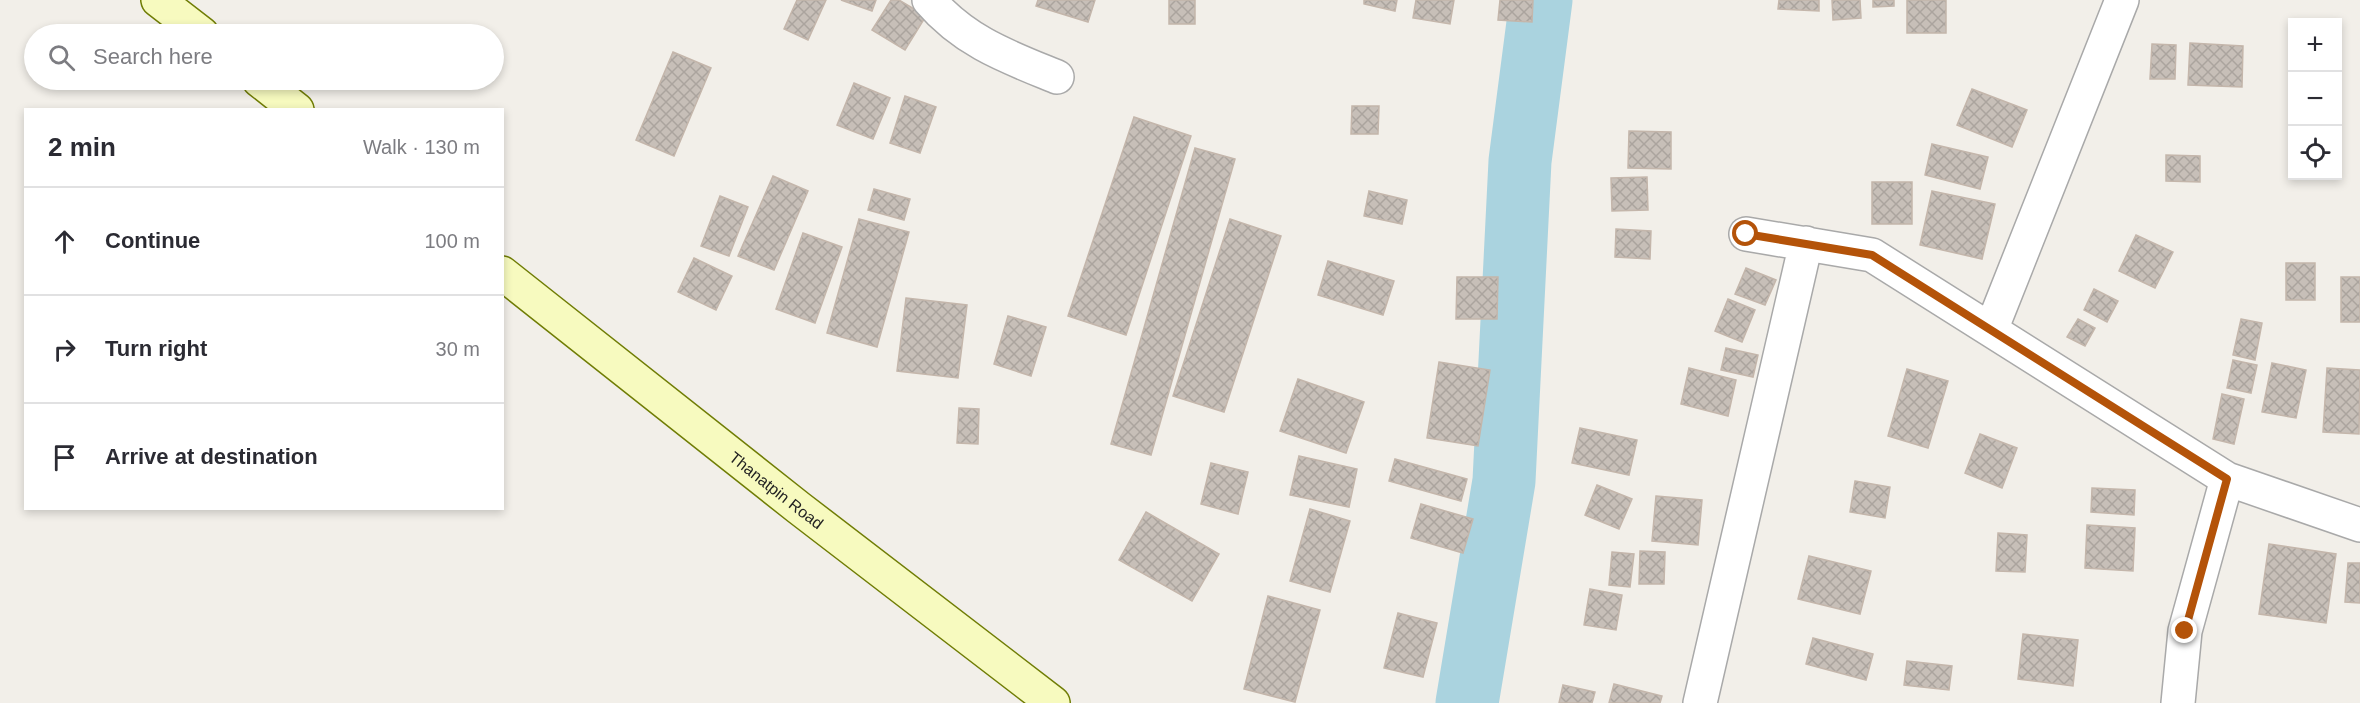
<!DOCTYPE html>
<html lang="en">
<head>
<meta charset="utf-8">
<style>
	body { margin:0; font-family:Helvetica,sans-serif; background:#f2f2f3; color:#2b2b33 }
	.controls { position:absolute; right:18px; top:18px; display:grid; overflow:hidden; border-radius:0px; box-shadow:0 3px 9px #0003 }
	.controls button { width:54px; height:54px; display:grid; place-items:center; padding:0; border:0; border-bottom:2px solid #e1e1e2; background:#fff; color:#2b2b33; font:30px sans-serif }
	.stop { position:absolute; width:18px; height:18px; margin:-14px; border:4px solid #b45309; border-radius:50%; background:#fff }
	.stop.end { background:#b45309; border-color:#fff; box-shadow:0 2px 6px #0008 }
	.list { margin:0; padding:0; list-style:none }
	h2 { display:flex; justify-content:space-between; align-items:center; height:78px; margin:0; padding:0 24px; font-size:26px }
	h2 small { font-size:20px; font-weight:400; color:#7c7c81 }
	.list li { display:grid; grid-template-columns:39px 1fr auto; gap:18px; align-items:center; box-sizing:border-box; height:108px; padding:0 24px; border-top:2px solid #e1e1e2 }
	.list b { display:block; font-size:22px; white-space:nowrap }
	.list em { font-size:20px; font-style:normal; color:#7c7c81 }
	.icon { flex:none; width:33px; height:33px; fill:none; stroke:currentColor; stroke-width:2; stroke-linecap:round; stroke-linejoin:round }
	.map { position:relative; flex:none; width:2360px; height:703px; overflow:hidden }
	.search { position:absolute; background:#fff; box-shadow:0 3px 9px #0003; left:24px; top:24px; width:480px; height:66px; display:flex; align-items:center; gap:15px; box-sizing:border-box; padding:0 21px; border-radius:33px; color:#7c7c81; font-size:22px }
	.panel { position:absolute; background:#fff; box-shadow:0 3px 9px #0003; left:24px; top:108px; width:480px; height:402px; border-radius:0px }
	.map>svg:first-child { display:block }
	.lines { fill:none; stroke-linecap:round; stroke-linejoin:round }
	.river { stroke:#aad3df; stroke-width:63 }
	.building { fill:url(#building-cross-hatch); stroke:#c4b6ab; stroke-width:1.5 }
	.minor-casing { stroke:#a9a9a9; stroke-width:36 }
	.secondary-casing { stroke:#707d05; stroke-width:36 }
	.minor { stroke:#fff; stroke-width:33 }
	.secondary { stroke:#f7fabf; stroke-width:33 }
	.route { stroke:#b45309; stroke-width:8 }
	.labels { text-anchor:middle; stroke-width:6; stroke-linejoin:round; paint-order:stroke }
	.street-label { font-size:16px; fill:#222; stroke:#fff }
</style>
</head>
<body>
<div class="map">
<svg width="2360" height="703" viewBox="0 0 2360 703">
	<defs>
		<pattern id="building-cross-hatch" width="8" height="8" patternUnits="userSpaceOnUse" patternTransform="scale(1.5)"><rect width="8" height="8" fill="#c7bfb8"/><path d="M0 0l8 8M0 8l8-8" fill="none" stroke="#aba49e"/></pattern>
	</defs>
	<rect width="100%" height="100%" fill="#f2efe9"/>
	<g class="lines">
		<!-- river -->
		<path class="river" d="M1467,703L1504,481L1520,161L1541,0"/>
	</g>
	<!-- building -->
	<path class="building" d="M797,0H826L808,40L784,29Z
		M841,0H876L872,11Z
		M891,0H899L926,16L905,50L872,30Z
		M1038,0H1095L1088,22L1036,6Z
		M1169,0H1195V24H1169Z
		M1364,0H1397L1395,11L1364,4Z
		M1416,0H1454L1450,24L1413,18Z
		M1500,0H1533L1532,22L1498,20Z
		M1779,0H1819V11L1778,9Z
		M1832,0H1860L1861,18L1833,20Z
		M1873,0H1894V6L1873,7Z
		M1907,0H1946V33H1907Z
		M2190,43L2243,46L2242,87L2188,85Z
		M2152,44L2176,45L2175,79H2150Z
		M673,52L711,68L674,156L636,140Z
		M854,83L890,98L873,139L837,125Z
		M1972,89L2027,110L2012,147L1957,125Z
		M905,96L936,107L920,153L890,143Z
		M1352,106H1379L1378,134H1351Z
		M1134,117L1191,136L1126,335L1068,316Z
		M1629,131L1671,132V169L1628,168Z
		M1932,144L1988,157L1980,189L1925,175Z
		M1195,148L1235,159L1151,455L1111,444Z
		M2166,155L2200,156V182L2166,181Z
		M773,176L808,191L774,270L738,256Z
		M1647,177L1648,210L1612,211L1611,178Z
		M1872,182H1912V224H1872Z
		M874,189L910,199L904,220L868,210Z
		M1369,191L1407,200L1402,224L1364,216Z
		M1932,191L1995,204L1982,259L1920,245Z
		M720,196L748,207L729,256L701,246Z
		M859,219L909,232L877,347L827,333Z
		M1230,219L1281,236L1224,412L1173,396Z
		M1616,229L1651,231L1650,259L1615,257Z
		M803,233L842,247L815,323L776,309Z
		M2136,235L2173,252L2155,288L2119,271Z
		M694,258L732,276L716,310L678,292Z
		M1328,261L1394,281L1383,315L1318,295Z
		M2286,263H2315V300H2286Z
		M1746,268L1776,280L1765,305L1735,294Z
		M1457,277H1498L1497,319H1456Z
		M2341,277H2360V322H2341Z
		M2094,289L2118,301L2107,322L2084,310Z
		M906,298L967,305L958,378L897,371Z
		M1728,299L1755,310L1742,342L1715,331Z
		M1008,316L1046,327L1031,376L994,364Z
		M2078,319L2095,328L2085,346L2067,337Z
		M2241,319L2262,323L2255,360L2233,355Z
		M1726,348L1758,355L1753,377L1721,370Z
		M2233,360L2257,365L2251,393L2227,388Z
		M1439,362L1490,370L1478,446L1427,438Z
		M2272,363L2306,370L2296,418L2262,412Z
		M1689,368L1736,380L1728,416L1681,404Z
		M2327,368L2360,370L2359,434L2323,432Z
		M1907,369L1948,381L1928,448L1888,436Z
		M1298,379L1364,402L1346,453L1280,431Z
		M2222,394L2244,399L2234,444L2213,439Z
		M959,408L979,409L978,444L957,443Z
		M1580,428L1637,440L1629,475L1572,463Z
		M1980,434L2017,448L2002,488L1965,473Z
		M1299,456L1357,469L1349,507L1290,495Z
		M1395,459L1467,479L1461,501L1389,481Z
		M1211,463L1248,472L1238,514L1201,504Z
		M1855,481L1890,487L1885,518L1850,512Z
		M1597,485L1632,499L1619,529L1585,515Z
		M2092,488L2135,490L2134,515L2091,512Z
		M1656,496L1702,500L1698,545L1652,541Z
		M1421,504L1473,519L1463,553L1411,538Z
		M1310,509L1350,521L1330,592L1290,581Z
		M1146,512L1219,554L1192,601L1119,560Z
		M2087,525L2135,528L2133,571L2085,568Z
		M1998,533L2027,535L2025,572L1996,571Z
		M2269,544L2336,554L2326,623L2259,614Z
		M1640,551L1665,552L1664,584H1639Z
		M1612,552L1634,554L1630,587L1609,585Z
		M1809,556L1871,571L1860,614L1798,599Z
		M2348,563H2360V603L2345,602Z
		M1590,589L1622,595L1616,630L1584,625Z
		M1268,596L1320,610L1295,702L1244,689Z
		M1398,613L1437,623L1423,677L1384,668Z
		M2023,634L2078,640L2073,686L2018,679Z
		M1813,638L1873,654L1866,680L1806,664Z
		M1907,661L1952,666L1949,690L1904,685Z
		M1614,684L1662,696L1660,703H1609Z
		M1563,685L1595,692L1592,703H1559Z"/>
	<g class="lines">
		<!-- minor casing -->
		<g class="minor-casing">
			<path id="minor" d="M929,0C965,42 1008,57 1057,77
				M1746,234L1872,255L2227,479L2360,525
				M1991,330L2122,0
				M1700,703L1806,243
				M2178,703L2185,631L2227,479"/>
		</g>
		<!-- secondary casing -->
		<g class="secondary-casing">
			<g id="secondary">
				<path d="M158,0L202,34"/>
				<path d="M259,80L297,110"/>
				<path id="s1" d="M502,273L799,508L1053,703"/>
			</g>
		</g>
		<!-- minor -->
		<use href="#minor" class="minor"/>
		<!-- secondary -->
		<use href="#secondary" class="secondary"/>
	</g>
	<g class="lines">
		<!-- route -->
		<path class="route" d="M1746,234L1872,255L2227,479L2185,631"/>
	</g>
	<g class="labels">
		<!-- street labels -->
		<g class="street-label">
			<text dy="6" stroke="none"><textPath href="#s1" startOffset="350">Thanatpin Road</textPath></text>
		</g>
	</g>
</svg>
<div class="controls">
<button>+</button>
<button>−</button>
<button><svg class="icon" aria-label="locate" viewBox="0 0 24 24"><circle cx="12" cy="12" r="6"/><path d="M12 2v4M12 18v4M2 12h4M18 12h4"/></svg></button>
</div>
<div class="stop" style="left:1746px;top:234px"></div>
<div class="stop end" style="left:2185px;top:631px"></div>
<div class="search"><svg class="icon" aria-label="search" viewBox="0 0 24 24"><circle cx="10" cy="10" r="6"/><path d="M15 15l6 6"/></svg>Search here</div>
<section class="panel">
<h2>2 min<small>Walk · 130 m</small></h2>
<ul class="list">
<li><svg class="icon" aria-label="ahead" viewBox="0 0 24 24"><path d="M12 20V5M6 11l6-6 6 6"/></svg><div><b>Continue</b></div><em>100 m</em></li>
<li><svg class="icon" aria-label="right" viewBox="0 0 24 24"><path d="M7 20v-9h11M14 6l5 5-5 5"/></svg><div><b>Turn right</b></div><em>30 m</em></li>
<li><svg class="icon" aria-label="arrive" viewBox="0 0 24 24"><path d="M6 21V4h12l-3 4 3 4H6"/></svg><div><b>Arrive at destination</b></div></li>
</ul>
</section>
</div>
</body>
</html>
